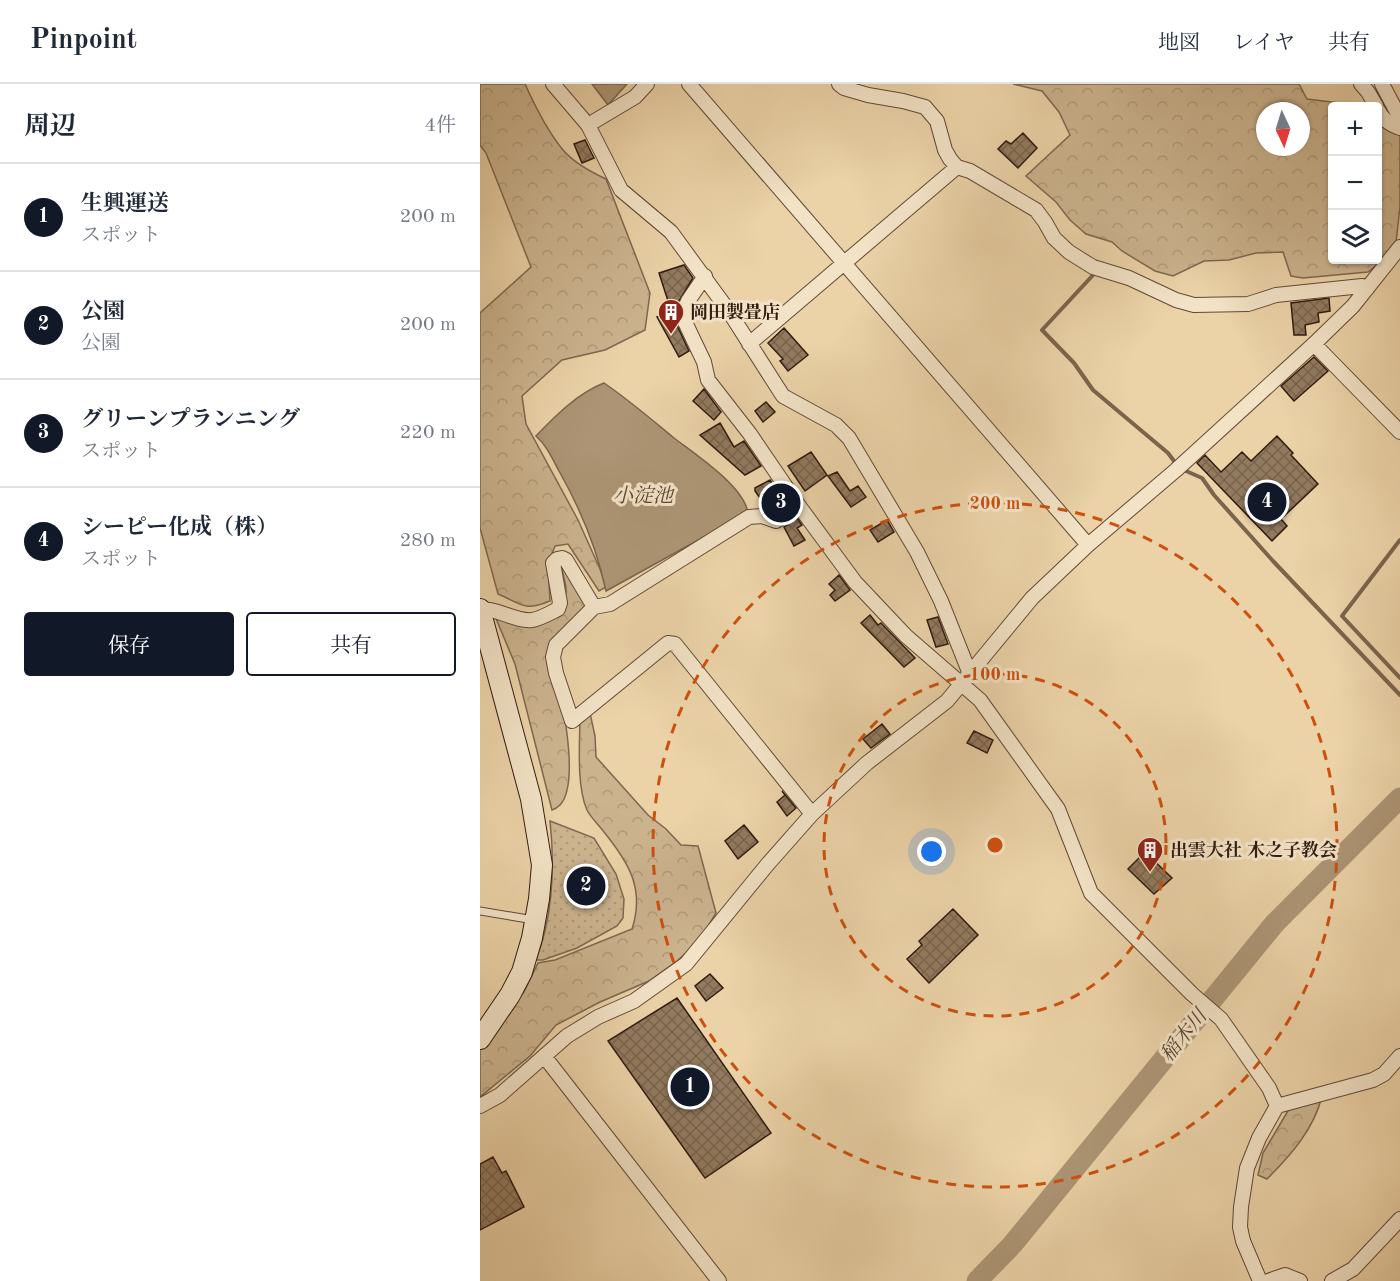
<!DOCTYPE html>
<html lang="ja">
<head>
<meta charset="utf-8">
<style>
	body { margin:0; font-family:"Old Standard TT","Noto Serif JP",serif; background:#f6f6f7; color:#1f2937 }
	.controls { position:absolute; right:18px; top:18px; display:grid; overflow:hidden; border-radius:6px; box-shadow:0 2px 4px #0004 }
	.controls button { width:54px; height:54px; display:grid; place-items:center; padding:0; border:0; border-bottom:2px solid #e0e1e3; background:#fff; color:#1f2937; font:30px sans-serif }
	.compass { position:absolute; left:776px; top:18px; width:54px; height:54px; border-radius:50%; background:#fff; box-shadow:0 2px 4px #0004; rotate:176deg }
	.you { position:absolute; left:452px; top:768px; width:21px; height:21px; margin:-15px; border:4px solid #fff; border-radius:50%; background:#1a73e8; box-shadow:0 0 0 9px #1a73e833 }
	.badge { display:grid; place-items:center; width:39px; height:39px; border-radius:50%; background:#111827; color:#fff; font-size:20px; font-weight:700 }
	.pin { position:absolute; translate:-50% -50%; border:3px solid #fff; box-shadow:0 2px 6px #0006 }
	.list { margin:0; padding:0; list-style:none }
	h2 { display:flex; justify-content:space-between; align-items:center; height:78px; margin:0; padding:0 24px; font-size:26px }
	h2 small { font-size:20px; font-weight:400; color:#747a83 }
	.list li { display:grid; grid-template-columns:39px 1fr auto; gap:18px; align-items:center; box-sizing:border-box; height:108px; padding:0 24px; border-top:2px solid #e0e1e3 }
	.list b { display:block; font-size:22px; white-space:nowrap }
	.list p { margin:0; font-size:20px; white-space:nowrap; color:#747a83 }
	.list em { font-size:20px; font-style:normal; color:#747a83 }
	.actions { display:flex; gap:12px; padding:18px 24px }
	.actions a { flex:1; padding:14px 0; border:2px solid #111827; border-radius:6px; text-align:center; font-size:21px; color:#111827 }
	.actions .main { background:#111827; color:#fff }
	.icon { flex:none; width:33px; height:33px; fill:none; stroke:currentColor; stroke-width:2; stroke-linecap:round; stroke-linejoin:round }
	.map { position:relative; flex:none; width:920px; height:1197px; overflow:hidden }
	header { display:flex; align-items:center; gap:36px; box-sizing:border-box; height:84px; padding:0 30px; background:#fff; border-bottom:2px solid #e0e1e3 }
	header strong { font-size:28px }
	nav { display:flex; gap:33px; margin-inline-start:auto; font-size:21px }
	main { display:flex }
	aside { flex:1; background:#fff }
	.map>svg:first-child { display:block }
	.grass { fill:url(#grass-dots); stroke:#7e6750; stroke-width:1.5 }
	.forest { fill:url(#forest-crowns); stroke:#7e6750; stroke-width:1.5; fill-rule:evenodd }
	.water { fill:#ac9474; stroke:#7b644c; stroke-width:1.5 }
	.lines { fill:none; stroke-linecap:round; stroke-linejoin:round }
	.stream { stroke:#7b644c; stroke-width:4 }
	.river { stroke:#ac9474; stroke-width:21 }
	.building { fill:url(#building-cross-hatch); stroke:#311b11; stroke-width:1.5 }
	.lane-casing { stroke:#604936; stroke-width:9 }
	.street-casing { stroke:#604936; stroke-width:16 }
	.secondary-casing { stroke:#311b11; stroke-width:22 }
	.lane { stroke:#f2e2c6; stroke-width:7 }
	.street { stroke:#f2e2c6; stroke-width:14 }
	.secondary { stroke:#f2e2c6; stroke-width:20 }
	.ring { fill:none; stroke:#cd500d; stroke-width:3; stroke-dasharray:10 8 }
	.labels { text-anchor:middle; stroke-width:6; stroke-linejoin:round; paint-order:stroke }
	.poi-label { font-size:18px; font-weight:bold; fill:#311b11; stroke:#f2e2c6; text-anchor:start }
	.water-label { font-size:20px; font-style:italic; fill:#5c4534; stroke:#f2e2c6 }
	.centre { fill:#cd500d; stroke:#f2e2c6; stroke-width:3 }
	.ring-label { font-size:18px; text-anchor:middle; font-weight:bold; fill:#cd500d; stroke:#f2e2c6; stroke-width:6; stroke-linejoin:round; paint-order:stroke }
</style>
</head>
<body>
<header>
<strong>Pinpoint</strong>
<nav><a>地図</a><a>レイヤ</a><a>共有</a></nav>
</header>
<main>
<aside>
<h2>周辺<small>4件</small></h2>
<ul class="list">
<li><span class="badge">1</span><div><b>生興運送</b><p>スポット</p></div><em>200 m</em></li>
<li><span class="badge">2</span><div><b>公園</b><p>公園</p></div><em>200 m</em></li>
<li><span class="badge">3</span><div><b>グリーンプランニング</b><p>スポット</p></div><em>220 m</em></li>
<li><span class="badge">4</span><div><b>シーピー化成（株）</b><p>スポット</p></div><em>280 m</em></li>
</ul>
<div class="actions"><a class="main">保存</a><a>共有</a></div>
</aside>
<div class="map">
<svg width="920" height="1197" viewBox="0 0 920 1197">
	<defs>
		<pattern id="grass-dots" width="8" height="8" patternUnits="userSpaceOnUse" patternTransform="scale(1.5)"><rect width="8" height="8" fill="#cbb38e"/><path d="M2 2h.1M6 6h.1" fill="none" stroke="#af9979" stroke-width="1.8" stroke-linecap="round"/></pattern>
		<pattern id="forest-crowns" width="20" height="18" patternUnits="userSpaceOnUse" patternTransform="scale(1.5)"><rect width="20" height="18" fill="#cbb38e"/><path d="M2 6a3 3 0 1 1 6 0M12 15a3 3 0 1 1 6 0" fill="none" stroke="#af9979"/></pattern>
		<pattern id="building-cross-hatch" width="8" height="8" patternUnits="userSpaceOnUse" patternTransform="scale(1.5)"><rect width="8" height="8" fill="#927a5f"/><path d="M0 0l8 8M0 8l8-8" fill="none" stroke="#78634d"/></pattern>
	</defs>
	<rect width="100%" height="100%" fill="#ebd2a7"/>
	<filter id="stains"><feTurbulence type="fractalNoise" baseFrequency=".00333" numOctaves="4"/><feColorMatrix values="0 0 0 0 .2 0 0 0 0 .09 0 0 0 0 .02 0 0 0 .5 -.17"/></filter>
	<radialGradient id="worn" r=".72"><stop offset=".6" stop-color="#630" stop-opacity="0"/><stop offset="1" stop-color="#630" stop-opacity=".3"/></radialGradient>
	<!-- grass -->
	<path class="grass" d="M70,737L114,754L136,790L144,815L143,834L137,842L97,864L63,876H56C73,832 75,784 70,737Z"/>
	<!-- forest -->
	<path class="forest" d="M0,0H45C54,20 69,49 83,66C94,79 111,88 126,95L170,209L165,246L125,266L82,276L42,312L46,340L98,436L120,485L126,503L119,507L88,460L75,462L68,480L70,517C43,528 42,520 18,510L0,444V229L51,183L6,69L0,61Z
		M533,0H819L827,15L876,21L878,22H852V176H898V39L920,50V123L916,158L902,177L888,188L823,194L811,192L803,168L776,169L749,176L724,177L693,192L675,187L642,167L632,158L606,150L590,136L576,118L546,92L590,51L579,28L562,7ZM785,27H821V63H785Z
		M81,481L85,482L106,521L70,562C77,594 103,696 80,721C78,723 75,725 72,726L35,580L15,532C49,545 54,546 85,526L86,503Z
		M100,629H110L115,652L116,673L168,731L186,745L201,761L218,762L236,829L219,857L197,877L169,897L120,918L76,941L50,972L0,1013V960L44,908L58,879L75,876L152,845C165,805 149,779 124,748C119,741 111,734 107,726C96,702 100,656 100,629Z
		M842,1012C834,1045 811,1071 787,1095L778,1091L783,1069L812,1020Z"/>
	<!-- water -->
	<path class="water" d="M112,0H147L128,21Z
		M124,299C149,316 171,335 194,354C215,370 260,400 267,425L262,432L126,507C117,465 100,424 79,387C72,374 67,362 56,352C75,332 98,309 124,299Z"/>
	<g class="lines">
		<!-- stream -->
		<path class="stream" d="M614,190L562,246L594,279L613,306L688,369L694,377
			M706,387L722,394L734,411L793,477L920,611
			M920,456L862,532L920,594"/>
		<!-- river -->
		<path class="river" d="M497,1197L532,1161L795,839L920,714"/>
	</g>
	<!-- building -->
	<path class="building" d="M543,49L557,64L538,84L518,65L526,57L531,60Z
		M105,56L114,74L102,79L94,60Z
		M204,181L213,194L196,222L192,224L188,217L179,189Z
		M849,214L850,227L838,229L839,238L825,241L826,251H814L811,219Z
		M231,218L238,228L224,235L218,225Z
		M195,226V229L185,242L195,237L209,267L199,273L177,233Z
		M304,244L328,271L308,287L300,277L303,275L288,259Z
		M834,273L848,287L814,317L801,302Z
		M224,305L241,328L234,336L213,317Z
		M286,318L295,328L283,338L275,327Z
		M240,339L254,363L264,357L281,382L265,391L220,351Z
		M797,352L813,369L811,371L838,400L801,435L807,442L792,457L717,379L725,371L741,388L762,368L771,377Z
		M331,368L347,391L325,407L308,382Z
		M357,388L370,407L378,402L386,413L371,423L348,392Z
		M290,396L306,419L295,427L288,415L283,418L275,407V404Z
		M317,434L322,441L317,444L325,456L314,462L304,443Z
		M407,436L414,448L398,458L390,446Z
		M359,491L370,506L355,517L350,511L355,506L349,500Z
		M390,531L398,541L401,539L435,574L424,583L381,539Z
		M458,533L468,560L456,563L447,536Z
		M402,640L410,650L391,664L383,655Z
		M494,647L513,656L507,669L487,659Z
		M302,707L316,724L307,732L297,718L305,711Z
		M264,741L278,758L258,775L245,757Z
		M665,768L692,794L674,810L648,785Z
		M473,825L498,851L449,899L427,875L442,861L439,857Z
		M230,890L243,904L226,917L215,902Z
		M197,914L291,1049L225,1094L128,957Z
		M13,1073L22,1089L26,1087L44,1123L0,1146V1080Z"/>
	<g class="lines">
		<!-- lane casing -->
		<g class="lane-casing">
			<path id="lane" d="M0,827L54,836"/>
		</g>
		<!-- street casing -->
		<g class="street-casing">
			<path id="street" d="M73,0L108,41L141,106L191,148L248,226L303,312L356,341L369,354L437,468L461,517L490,590
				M209,0L608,461
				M359,0L364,4L388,11L423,17L445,23L457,37L465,66L470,75L477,83L490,87L556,126L565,138L574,154L589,168L613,183L649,194L696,216L714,221L768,220L796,211L882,202L887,205
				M881,0L888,8L896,22
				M902,0L919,32L920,37
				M898,26C902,35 911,41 920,44
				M108,41L155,13L167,0
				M225,192L208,217L204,226V236L224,278L228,296L270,350L319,422L375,498L426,552L500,616L578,725L611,809L712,910L741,935L789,1004L797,1022
				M269,260L477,83
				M834,260L920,348
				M319,422L296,437L282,432L269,433L130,520L114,523L76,561L73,573L76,589L92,637L188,559L195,560L332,730
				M0,525C18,524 36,538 52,536C60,535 70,529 78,525L80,519L73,479L77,475L82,474L86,476L114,523
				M64,972L239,1197
				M0,1022L20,1011L87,952L118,933L154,917L206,880L287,781L332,730L387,679L467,617L552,514L608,461L696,386L834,260L873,222L920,163
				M780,1197L763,1157L760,1143L761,1123L767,1084L779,1054L797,1022L893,996L904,990L920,972
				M788,1197L805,1191L820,1197
				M852,1197L873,1185L920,1135"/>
		</g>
		<!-- secondary casing -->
		<g class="secondary-casing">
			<path id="secondary" d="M0,525L51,715L62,781L59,815L52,854L42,888L30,911L0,955"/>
		</g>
		<!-- lane -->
		<use href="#lane" class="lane"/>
		<!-- street -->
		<use href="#street" class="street"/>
		<!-- secondary -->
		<use href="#secondary" class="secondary"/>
	</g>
	<!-- distance rings -->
	<g class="ring">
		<circle cx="515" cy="761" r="171"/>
		<circle cx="515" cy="761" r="342"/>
	</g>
	<!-- icons -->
	<defs>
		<g id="building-pin" transform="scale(1.35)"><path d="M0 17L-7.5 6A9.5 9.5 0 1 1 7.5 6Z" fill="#8f2418" stroke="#f2e2c6"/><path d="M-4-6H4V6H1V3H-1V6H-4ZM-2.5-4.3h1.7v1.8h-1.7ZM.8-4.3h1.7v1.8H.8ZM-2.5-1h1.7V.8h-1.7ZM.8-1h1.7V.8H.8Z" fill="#fff"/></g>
	</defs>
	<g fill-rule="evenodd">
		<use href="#building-pin" x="191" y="228"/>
		<use href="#building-pin" x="670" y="766"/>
	</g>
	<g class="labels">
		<!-- poi labels -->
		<g class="poi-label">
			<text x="210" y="234">岡田製畳店</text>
			<text x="690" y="772">出雲大社 木之子教会</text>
		</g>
		<!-- water labels -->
		<g class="water-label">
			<text x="163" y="418">小淀池</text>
			<text transform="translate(703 951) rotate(-51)" y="7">稲木川</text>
		</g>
	</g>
	<circle cx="515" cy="761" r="9" class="centre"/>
	<g class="ring-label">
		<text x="515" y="425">200 m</text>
		<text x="515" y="596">100 m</text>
	</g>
	<rect width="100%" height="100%" filter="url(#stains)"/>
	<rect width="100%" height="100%" fill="url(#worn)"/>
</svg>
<div class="controls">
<button>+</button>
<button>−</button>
<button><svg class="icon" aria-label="layers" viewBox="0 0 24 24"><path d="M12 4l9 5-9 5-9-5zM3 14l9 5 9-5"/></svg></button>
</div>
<svg class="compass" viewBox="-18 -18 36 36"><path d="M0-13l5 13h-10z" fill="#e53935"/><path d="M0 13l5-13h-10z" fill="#747a83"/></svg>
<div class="you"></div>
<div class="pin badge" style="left:210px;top:1003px">1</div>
<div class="pin badge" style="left:106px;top:802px">2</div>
<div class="pin badge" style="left:301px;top:419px">3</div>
<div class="pin badge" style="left:787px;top:418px">4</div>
</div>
</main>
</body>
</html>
